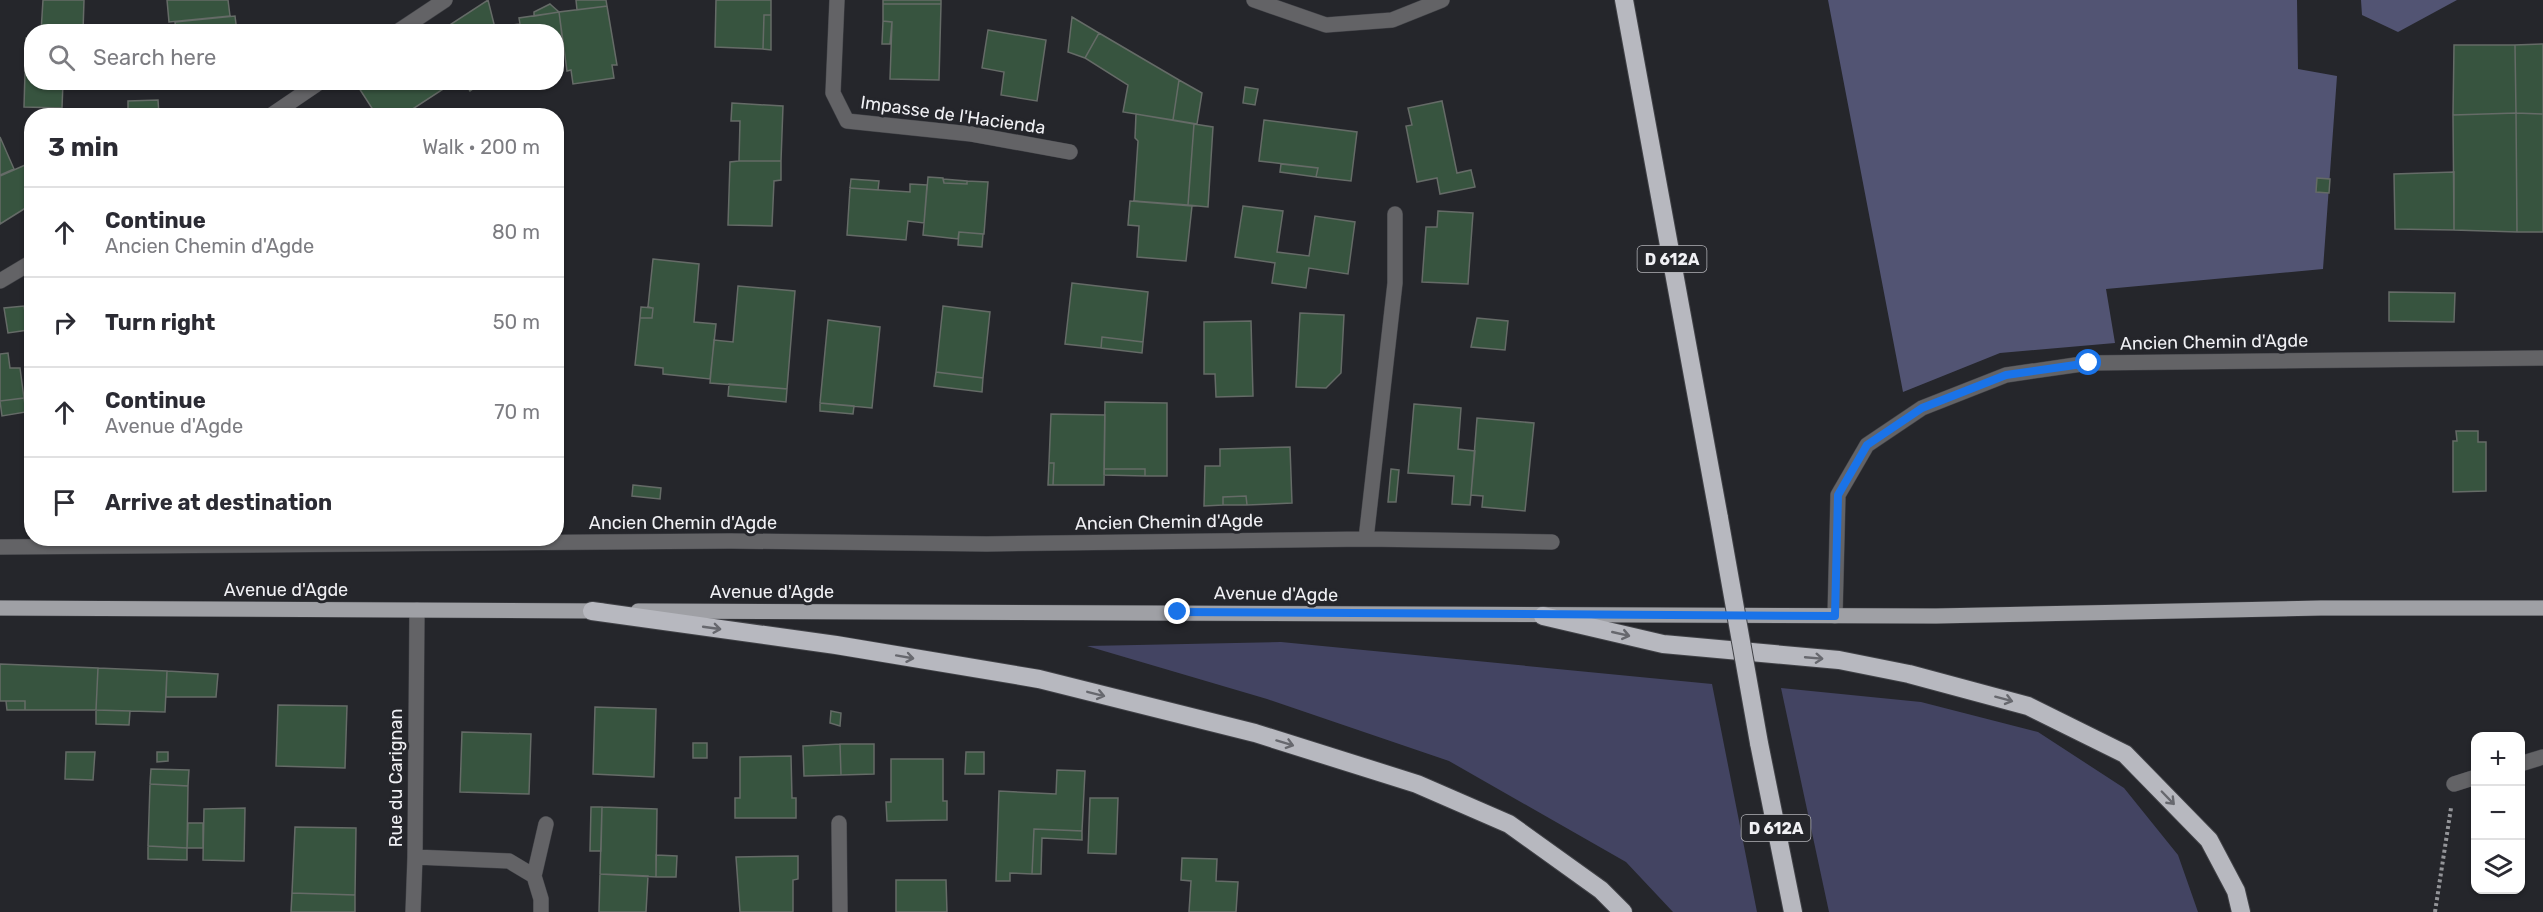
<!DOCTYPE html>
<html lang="en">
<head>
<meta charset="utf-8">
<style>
	body { margin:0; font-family:Rubik,sans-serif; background:#f7f7f7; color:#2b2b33 }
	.controls { position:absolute; right:18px; bottom:18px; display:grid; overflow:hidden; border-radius:12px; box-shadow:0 2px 4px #0004 }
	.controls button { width:54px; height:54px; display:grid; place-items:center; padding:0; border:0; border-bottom:2px solid #e1e1e2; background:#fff; color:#2b2b33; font:30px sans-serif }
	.stop { position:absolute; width:18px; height:18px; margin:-14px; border:4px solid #1a73e8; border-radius:50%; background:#fff }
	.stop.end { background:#1a73e8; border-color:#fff; box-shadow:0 2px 6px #0008 }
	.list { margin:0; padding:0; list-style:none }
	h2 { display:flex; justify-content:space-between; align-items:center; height:78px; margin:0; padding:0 24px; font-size:26px }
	h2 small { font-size:20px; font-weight:400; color:#7c7c81 }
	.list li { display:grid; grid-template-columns:39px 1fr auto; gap:18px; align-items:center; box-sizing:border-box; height:90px; padding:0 24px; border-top:2px solid #e1e1e2 }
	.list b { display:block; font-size:22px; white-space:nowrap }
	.list p { margin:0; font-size:20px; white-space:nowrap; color:#7c7c81 }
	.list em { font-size:20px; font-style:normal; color:#7c7c81 }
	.icon { flex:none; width:33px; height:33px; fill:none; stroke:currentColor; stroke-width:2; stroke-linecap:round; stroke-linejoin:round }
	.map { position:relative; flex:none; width:2543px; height:912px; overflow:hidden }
	.search { position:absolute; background:#fff; box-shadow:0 2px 4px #0004; left:24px; top:24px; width:540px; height:66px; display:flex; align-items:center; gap:15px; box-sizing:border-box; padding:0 21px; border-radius:24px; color:#7c7c81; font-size:22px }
	.panel { position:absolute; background:#fff; box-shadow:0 2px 4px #0004; left:24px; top:108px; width:540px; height:438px; border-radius:24px }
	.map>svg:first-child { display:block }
	.green { fill:#434462 }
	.forest { fill:#525473 }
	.building { fill:#37543f; stroke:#656b67; stroke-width:1.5 }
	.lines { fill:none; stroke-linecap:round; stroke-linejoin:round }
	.minor-casing { stroke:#414247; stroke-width:16 }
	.major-casing { stroke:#414247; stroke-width:16 }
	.highway-casing { stroke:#414247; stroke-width:20 }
	.path { stroke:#949599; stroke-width:4; stroke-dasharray:3 3; stroke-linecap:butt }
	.minor { stroke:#636366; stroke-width:15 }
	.major { stroke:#9fa0a5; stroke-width:15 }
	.highway { stroke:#b7b8bf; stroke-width:18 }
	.highway-bridge-casing { stroke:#414247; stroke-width:20; stroke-linecap:butt }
	.highway-bridge { stroke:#b7b8bf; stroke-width:18 }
	.oneway { stroke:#67686e }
	.route { stroke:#1a73e8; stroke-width:8 }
	.labels { text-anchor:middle; stroke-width:6; stroke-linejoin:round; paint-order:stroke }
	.shield { fill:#25262b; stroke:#b3b3b8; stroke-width:1.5 }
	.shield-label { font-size:16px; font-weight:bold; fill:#f0f0f4 }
	.street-label { font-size:18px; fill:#f0f0f4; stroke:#25262b }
</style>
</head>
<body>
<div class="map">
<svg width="2543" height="912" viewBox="0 0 2543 912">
	<rect width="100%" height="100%" fill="#25262b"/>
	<!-- green -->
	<path class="green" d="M1281,642L1712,684L1757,912H1673L1626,862L1449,761L1267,699L1087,646Z
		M1781,688L1921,702L2038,732L2124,788L2178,855L2198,912H1829Z"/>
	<!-- forest -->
	<path class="forest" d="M1828,0H2297L2298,69L2337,76L2323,269L2106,289L2115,343L2000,353L1903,392Z
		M2361,0H2457L2398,32L2362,15Z"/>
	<!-- building -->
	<path class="building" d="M43,0H84L83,32H41Z
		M167,0H228L230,16L169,22Z
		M488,0L496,32H447L445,28Z
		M576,0H606L607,6L577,10Z
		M716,0H771V15H764L763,49L715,47Z
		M883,0H941V4H883Z
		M550,4L559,12L534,16V12Z
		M883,4H941L939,80L890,79L892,22L883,21Z
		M607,6L617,65H612L614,78L573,84L571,70L567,71L559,12Z
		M559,12L563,44L556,45V32H496L495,27L520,24L519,18Z
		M764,15H771V50L763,49Z
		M235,16L237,32H176L175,22Z
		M1072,17L1099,33L1085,58L1068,52Z
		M883,21L892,22L890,44H882Z
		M988,30L1046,40L1037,101L1001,95L1004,72L982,68Z
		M1099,33L1179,80L1173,120L1123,112L1128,85L1085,58Z
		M26,38H32V82H63L62,108L24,107Z
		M2543,44V114L2516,113L2515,45Z
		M2454,45H2515L2516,113L2453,115Z
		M1179,80L1202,93L1197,124L1173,120Z
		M362,82H454L402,116H377L357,85Z
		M464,82H483L470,91Z
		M1245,87L1258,89L1255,105L1243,103Z
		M158,100L159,116H128V101Z
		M1442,101L1457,173L1471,170L1475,187L1440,194L1437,178L1417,182L1406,126L1412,125L1408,108Z
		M732,103L783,106L781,161H739L740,121H731Z
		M2516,113L2543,114V232H2517Z
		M2516,113L2517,232L2454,230L2453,115Z
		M1136,114L1194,124L1188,205L1134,201L1138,141L1135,138Z
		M1264,120L1357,132L1351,181L1316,177L1318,168L1259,161Z
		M1194,124L1213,127L1208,207L1188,205Z
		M0,137L14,169L0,175Z
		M739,161H781V180L774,181L772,226L728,225L730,162Z
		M32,162V204L0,224V176Z
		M1281,164L1318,168L1316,177L1280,172Z
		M2454,172V230L2395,229L2394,174Z
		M928,177L943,178L944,183L967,184V181L988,182L984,234L959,232L958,239L923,235Z
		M2317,178L2330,179L2329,193L2316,192Z
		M851,179L879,181L878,190L850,188Z
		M943,179L967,181V184L944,183Z
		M910,184L927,185L924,223L908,221L906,240L847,235L850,188L910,192Z
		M1130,201L1192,206L1186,261L1137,257L1139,226L1128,225Z
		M1243,206L1283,211L1277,252L1309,256L1315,216L1355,222L1348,274L1309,268L1306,288L1272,283L1275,263L1235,257Z
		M1438,211L1473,213L1468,284L1422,282L1426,227H1437Z
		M959,232L983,234L982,247L958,245Z
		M653,259L699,264L694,322L716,324L710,379L663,374V368L635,365L640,318H652L653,308L648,307Z
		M1072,283L1148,292L1143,342L1102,337L1101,348L1065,344Z
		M738,286L795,291L787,389L710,383L714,340L733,342Z
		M2389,292L2455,293L2454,322L2389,321Z
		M24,306L28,330L8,333L4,308Z
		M943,306L990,312L983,378L936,372Z
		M641,307L653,308L652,318H640Z
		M1300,313L1344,315L1341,373L1326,388L1296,387Z
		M1477,318L1508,321L1505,350L1471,347Z
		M828,320L880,327L872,408L820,403Z
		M1251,321L1253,396L1216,397L1215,374H1204V322Z
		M1102,337L1143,342L1142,353L1101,348Z
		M8,353L10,368H20L24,398L0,401V354Z
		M936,372L983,378L982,392L934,386Z
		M729,384L787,389L786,402L728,396Z
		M24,398L26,412L2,416L0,401Z
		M1105,402L1167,403V476H1145V469H1104Z
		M820,403L854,406L853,414L820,411Z
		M1414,404L1461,408L1458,449L1475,451L1470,505L1452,504L1454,476L1408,473Z
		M1051,414L1105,415L1104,485H1053L1054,463H1049Z
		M1477,418L1534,423L1525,511L1482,507L1483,496L1471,495Z
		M2456,431H2478V442H2486V491L2453,492V441H2457Z
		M1290,447L1292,503L1247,505L1246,496L1223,497V505L1204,506L1205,466H1220V449Z
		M1049,463H1054L1053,485H1048Z
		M1104,469H1145V476L1104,475Z
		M1391,469L1399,470L1396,502H1388Z
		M633,485L661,488L660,499L632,496Z
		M1246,496L1247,505H1223V497Z
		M0,664L98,668L96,710H25V701H0Z
		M98,668L167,671L165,712L96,710Z
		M167,671L218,674L216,697H166Z
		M6,701H25V710H7Z
		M278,705L347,706L345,768L276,766Z
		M595,707L656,709L654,777L593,774Z
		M96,710L130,711L129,725L96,724Z
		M831,711L841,713L840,726L830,723Z
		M462,732L531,734L529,794L460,792Z
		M693,743H707V758H693Z
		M840,744H874V774L841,775Z
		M840,744L841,775L804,776L803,746Z
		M66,752H95L93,780L65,779Z
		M157,752H168V761L157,762Z
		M966,752H984V774H965Z
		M791,756L792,798H796V818H735V798H740V757Z
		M891,759H943V801H947V820L887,821L886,802H891Z
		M151,769L189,770L188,786L150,784Z
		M1057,770L1085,771L1082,831L1034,829L1032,874L1010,873V881H996L999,791L1056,794Z
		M150,784L188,786L187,848L148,846Z
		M1090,798H1118L1116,854L1088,853Z
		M591,807H602L601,851H590Z
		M602,807L657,809L656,877L600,874Z
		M245,808L244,861L203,860L204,809Z
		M188,823H203V848H187Z
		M295,827L356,828L355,895L292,893Z
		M1034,829L1082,831V840L1042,838L1041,874H1032Z
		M148,846L187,848V860L148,859Z
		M656,855L677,856L676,877H656Z
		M798,856V879L793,880V912H740L736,857Z
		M1182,858L1217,859L1216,881L1238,882L1236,912H1189L1191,881L1181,880Z
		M600,874L648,876L646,912H599Z
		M896,880H946L947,912H896Z
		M292,893L355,895V912H291Z"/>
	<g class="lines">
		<!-- minor casing -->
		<g class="minor-casing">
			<path id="minor" d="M837,0L833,93L847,121L971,134L1070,152
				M1254,0L1326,25L1392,20L1442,0
				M397,32L445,0
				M270,116L320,82
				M0,281L32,262
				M1366,539L1395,283V214
				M0,547L731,541L987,544L1366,539L1552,542
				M417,610L415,857L509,861L534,876L541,899V912
				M1835,616L1838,495L1867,445L1922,408L2006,375L2089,363L2543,358
				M2520,764L2543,757
				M2454,784L2476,777
				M839,823L840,912
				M534,876L546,824
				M413,912L415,857"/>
		</g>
		<!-- major casing -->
		<g class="major-casing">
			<path id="major" d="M0,608L602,611
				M638,611L1936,616L2321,608H2543"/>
		</g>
		<!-- highway casing -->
		<g class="highway-casing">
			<path id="highway" d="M1624,0L1719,518
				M592,611L836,645L1039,679L1255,733L1417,784L1509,824L1601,890L1623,912
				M1543,616L1663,644L1839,660L1909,674L2028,706L2125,754L2209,840L2236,891L2241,912
				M1759,743L1793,912"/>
		</g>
		<!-- path -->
		<path class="path" d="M2435,912L2451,808"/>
		<!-- minor -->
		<use href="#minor" class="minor"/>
		<!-- major -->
		<use href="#major" class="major"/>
		<!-- highway -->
		<use href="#highway" class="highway"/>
		<!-- highway-bridge casing -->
		<g class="highway-bridge-casing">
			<path id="highway-bridge" d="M1719,518L1759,743"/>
		</g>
		<!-- highway-bridge -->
		<use href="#highway-bridge" class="highway-bridge"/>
	</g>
	<!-- one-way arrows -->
	<defs><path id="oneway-shaft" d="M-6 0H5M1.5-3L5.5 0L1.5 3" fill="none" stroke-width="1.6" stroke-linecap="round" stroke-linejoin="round" transform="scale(1.5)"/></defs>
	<g class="oneway">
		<use href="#oneway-shaft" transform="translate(712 628) rotate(8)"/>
		<use href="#oneway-shaft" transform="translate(1621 634) rotate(13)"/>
		<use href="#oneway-shaft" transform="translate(905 657) rotate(10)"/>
		<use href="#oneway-shaft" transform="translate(1814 658) rotate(5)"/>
		<use href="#oneway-shaft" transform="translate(1096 694) rotate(14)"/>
		<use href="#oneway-shaft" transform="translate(2004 699) rotate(15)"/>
		<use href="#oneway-shaft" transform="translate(1285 743) rotate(17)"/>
		<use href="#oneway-shaft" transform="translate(2168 798) rotate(46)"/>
	</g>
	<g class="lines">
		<!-- route -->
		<path class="route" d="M1178,612L1835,616L1838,495L1867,445L1922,408L2006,375L2089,363"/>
	</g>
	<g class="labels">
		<!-- shield labels -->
		<g class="shield">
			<rect x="1637.5" y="246" width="69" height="26" rx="4.5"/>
			<rect x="1741.5" y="815" width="69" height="26" rx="4.5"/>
		</g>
		<g class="shield-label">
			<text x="1672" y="265">D 612A</text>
			<text x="1776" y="834">D 612A</text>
		</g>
		<!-- street labels -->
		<g class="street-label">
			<text transform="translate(953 115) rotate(8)" y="6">Impasse de l'Hacienda</text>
			<text transform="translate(2214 342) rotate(-1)" y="6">Ancien Chemin d'Agde</text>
			<text transform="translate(1169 522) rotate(-1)" y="6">Ancien Chemin d'Agde</text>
			<text x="683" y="529">Ancien Chemin d'Agde</text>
			<text x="286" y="596">Avenue d'Agde</text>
			<text x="772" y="598">Avenue d'Agde</text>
			<text transform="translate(1276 594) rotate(1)" y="6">Avenue d'Agde</text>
			<text transform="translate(396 778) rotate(-90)" y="6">Rue du Carignan</text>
		</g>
	</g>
</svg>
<div class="controls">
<button>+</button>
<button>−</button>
<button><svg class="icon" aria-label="layers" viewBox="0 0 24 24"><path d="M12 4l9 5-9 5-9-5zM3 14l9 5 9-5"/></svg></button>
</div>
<div class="stop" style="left:2089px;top:363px"></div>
<div class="stop end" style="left:1178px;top:612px"></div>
<div class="search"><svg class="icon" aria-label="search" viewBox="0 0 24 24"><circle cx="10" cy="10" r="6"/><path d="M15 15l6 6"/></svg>Search here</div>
<section class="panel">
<h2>3 min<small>Walk · 200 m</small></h2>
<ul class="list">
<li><svg class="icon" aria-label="ahead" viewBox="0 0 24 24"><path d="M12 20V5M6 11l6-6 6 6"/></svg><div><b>Continue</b><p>Ancien Chemin d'Agde</p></div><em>80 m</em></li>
<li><svg class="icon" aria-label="right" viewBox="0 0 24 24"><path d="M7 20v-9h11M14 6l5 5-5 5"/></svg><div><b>Turn right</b></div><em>50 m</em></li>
<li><svg class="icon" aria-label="ahead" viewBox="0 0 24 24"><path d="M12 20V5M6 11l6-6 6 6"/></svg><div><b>Continue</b><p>Avenue d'Agde</p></div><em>70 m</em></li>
<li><svg class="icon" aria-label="arrive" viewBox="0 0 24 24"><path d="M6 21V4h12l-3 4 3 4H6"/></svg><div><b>Arrive at destination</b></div></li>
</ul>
</section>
</div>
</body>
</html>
